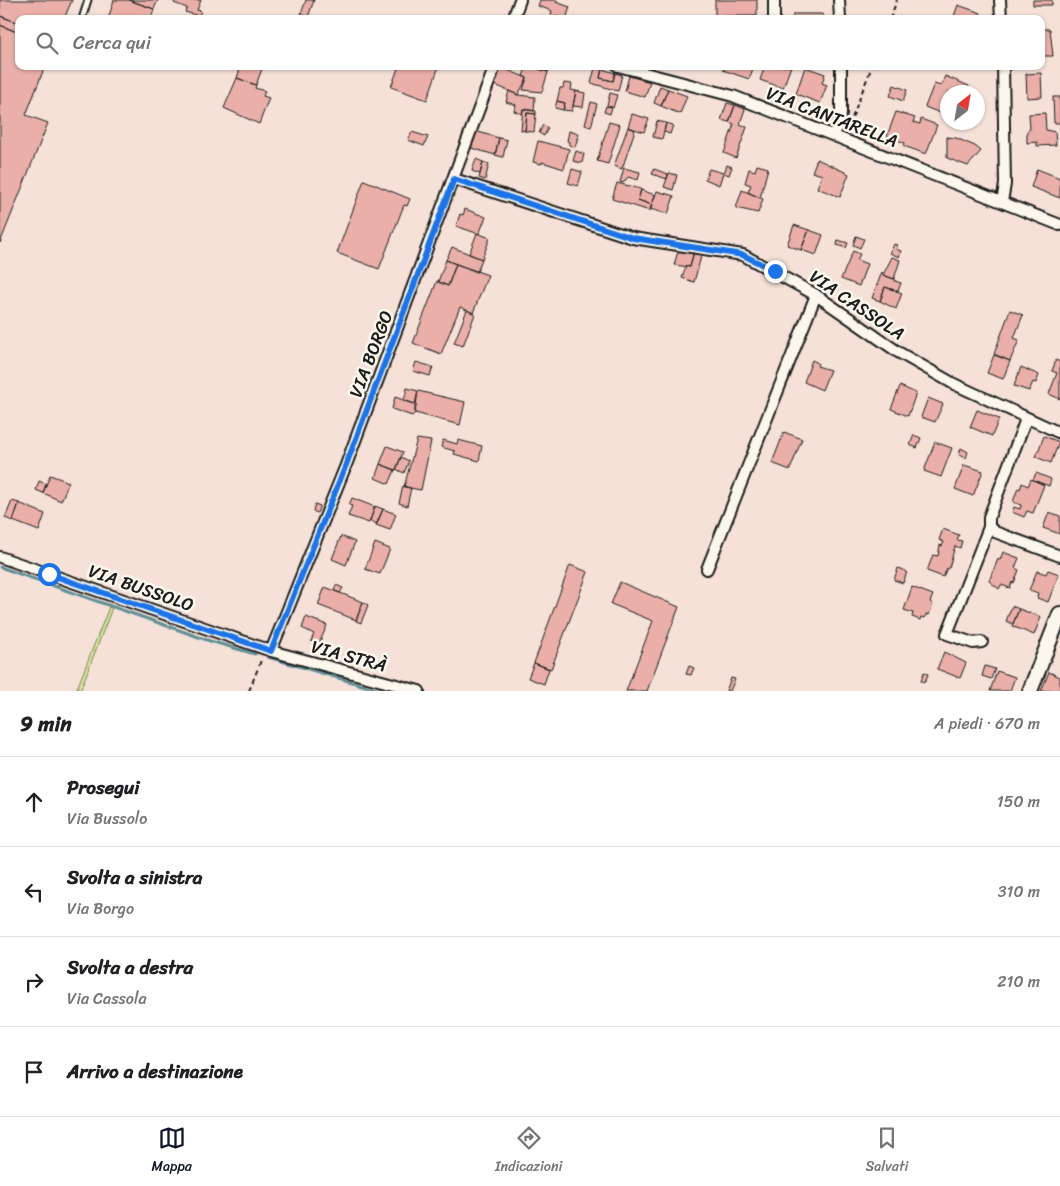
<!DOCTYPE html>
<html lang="it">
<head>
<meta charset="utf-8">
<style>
	body { margin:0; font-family:Sriracha,sans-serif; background:#f2f2f2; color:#202124 }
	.compass { position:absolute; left:940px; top:85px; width:45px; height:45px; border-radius:50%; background:#fff; box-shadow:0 1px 4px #0004; rotate:31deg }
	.stop { position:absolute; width:15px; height:15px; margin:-11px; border:4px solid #1a73e8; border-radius:50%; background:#fff }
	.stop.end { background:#1a73e8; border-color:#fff; box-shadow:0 1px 5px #0008 }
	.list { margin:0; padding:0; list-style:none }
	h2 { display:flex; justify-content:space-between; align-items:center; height:65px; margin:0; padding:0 20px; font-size:21px }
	h2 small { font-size:16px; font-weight:400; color:#757577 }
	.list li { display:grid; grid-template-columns:32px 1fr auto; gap:15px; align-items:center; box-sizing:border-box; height:90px; padding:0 20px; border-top:1px solid #e0e0e0 }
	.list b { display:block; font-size:19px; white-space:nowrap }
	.list p { margin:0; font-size:16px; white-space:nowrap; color:#757577 }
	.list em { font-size:16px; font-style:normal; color:#757577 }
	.icon { flex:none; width:28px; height:28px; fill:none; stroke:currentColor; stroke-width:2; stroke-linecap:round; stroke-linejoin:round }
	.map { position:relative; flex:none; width:1060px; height:691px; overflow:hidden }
	.search { position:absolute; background:#fff; box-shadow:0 1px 4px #0004; left:15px; right:15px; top:15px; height:55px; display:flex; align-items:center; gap:12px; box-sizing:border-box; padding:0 18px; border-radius:10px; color:#757577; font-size:19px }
	.sheet { height:425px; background:#fff }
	nav { display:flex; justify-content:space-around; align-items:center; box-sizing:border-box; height:70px; border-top:1px solid #e0e0e0; background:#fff; font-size:14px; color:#757577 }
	nav a { display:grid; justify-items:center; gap:2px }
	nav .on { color:#111827 }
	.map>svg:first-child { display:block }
	.green { fill:#d4e497; stroke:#78805a }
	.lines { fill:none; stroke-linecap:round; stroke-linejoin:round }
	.stream { stroke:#5e8f95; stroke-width:3 }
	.building { fill:#e9afa8; stroke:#1c1c1c }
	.lane-casing { stroke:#1c1c1c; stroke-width:9 }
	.street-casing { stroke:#1c1c1c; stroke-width:14 }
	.secondary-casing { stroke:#1c1c1c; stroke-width:18 }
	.path { stroke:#1c1c1c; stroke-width:2; stroke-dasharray:5 4; stroke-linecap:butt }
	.lane { stroke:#fbf7ec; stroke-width:5 }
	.street { stroke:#fbf7ec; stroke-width:10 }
	.secondary { stroke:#fbf7ec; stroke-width:14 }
	.route { stroke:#1a73e8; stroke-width:6 }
	.labels { text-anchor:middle; stroke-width:5; stroke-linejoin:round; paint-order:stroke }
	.street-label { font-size:18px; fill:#1c1c1c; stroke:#fbf7ec }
</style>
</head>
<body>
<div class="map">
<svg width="1060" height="691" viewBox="0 0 1060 691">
	<rect width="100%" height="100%" fill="#f6e1d8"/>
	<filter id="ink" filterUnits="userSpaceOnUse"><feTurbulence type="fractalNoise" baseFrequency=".02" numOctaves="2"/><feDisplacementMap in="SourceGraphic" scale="10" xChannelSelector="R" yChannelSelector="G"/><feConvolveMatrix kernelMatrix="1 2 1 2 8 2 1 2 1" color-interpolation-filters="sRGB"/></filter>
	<g filter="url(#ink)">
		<!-- green -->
		<path class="green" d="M109,607L112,608L80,691H76Z"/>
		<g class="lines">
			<!-- stream -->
			<path class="stream" d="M0,567L210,641L255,654
				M268,657L382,691"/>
		</g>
		<!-- building -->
		<path class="building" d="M0,0H72L64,19H19V23L0,16Z
			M114,0H129L154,9L151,19H108Z
			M129,0H158L154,9Z
			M175,0H201L197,10L201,11L199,16L185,12L187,8L174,3Z
			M306,0H314L308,17L301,14Z
			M540,0H557L556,2L570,7L566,19L551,15L552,11L538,6Z
			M715,0H757V16H715Z
			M1033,0H1052V5H1033Z
			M958,5L981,13L979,19H953Z
			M793,14H823V19H793Z
			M0,16L19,23V33L0,25Z
			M0,25L19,33V66H45L26,115L48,123L0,243Z
			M1041,29H1050L1053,56H1041Z
			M241,66H263L256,85L237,78Z
			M399,66H439L427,100L391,87Z
			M527,66H537L536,68L548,72L542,92L523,90L527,78L523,76Z
			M537,66H550L548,72L536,68Z
			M725,66H754L749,79L723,70Z
			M765,66H791L783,88L760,80Z
			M955,66H971L970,71Z
			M500,67L527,78L518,95L493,84Z
			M805,67L825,74L822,83L827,85L820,103L796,94Z
			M595,68L602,69L600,78L613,81L615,73L622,75L618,91L591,83Z
			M602,69L615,73L613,81L600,78Z
			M1041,73L1042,97L1027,98L1026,74Z
			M629,76L650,82L645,97L625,91Z
			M945,76L969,86L967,92H948V116L925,107L934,84L941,86Z
			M237,78L256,85L255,88L265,91L263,96L269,98L259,124L224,108Z
			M564,83L572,84L571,90L576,91L572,111L563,110L565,103L557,101L560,88H563Z
			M894,85L907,90L903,101L890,96Z
			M660,86L668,89L661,106L654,103Z
			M668,89L687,96L680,114L661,106Z
			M509,91L518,95L535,97L534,111L523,109L522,114L514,111L516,105L506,102Z
			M576,91L585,93L583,107L573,106Z
			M610,93L617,95L613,108L607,106Z
			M1053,97H1060V123H1054Z
			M557,101L565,103L563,110L555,108Z
			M591,102L597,104L591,127L585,125Z
			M727,103L735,105L729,122L721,120Z
			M735,105L745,109L740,124L747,127L736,158L724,153L734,124L729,122Z
			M606,106L612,107L610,114L604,112Z
			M523,109L536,111V114L527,113L525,131L521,130Z
			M896,112L915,118L913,122L920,124L921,119L937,125L926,154L904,146L905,143L887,136Z
			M527,113L536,114L534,132L525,131Z
			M1045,113L1046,130L1055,132L1056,145L1037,146V142L1027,143V131L1030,129L1029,114Z
			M632,114L649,119L644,132L628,127Z
			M657,121L666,123L662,139L653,137Z
			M609,122L620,125L608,164L597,161Z
			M666,123L673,125L670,134L664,132Z
			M543,125L548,128L544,136L539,133Z
			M628,127L635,130L622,169L614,166Z
			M475,131L499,138L495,155L468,147Z
			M569,131L579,134L575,147L569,145V142L567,141Z
			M412,132L428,137L424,146L408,140Z
			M947,137L956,138L975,146L981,151L968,166L947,158Z
			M499,138L507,140L503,157L495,155Z
			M538,141L569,149L564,169L542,162V164L533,162Z
			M576,151L584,154L582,163L573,161Z
			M476,159L483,162L480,174L472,171Z
			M817,159L849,174L840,197L817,188L822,175L812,172Z
			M483,162L489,164L485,180L479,178Z
			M727,165L732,167L729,175L724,173Z
			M757,165L768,168L760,198L748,192L751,185L745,183L749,169L755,171Z
			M624,168L640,172L638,180L628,177L623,183L620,182Z
			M572,169L582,172L578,186L568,183Z
			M654,169L668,174L667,179L652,174Z
			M709,169L723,173L719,185L705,179Z
			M1037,169L1060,178V198L1031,187Z
			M669,173L677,175L673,190L664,187Z
			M364,180L410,199L407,206L404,205L379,269L337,253Z
			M617,183L641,189L638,200L652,205L650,211L612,199Z
			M641,190L655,195L652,205L638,200Z
			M742,190L763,199L758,213L736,208Z
			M657,191L674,196L668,214L650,209Z
			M465,209L486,217L479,234L456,226L460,214L463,215Z
			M794,225L809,230L801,250L787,245Z
			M809,230L823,235L816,255L801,250Z
			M477,233L490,238L482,259L469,254Z
			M856,236L864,239L860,248L853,245Z
			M838,240L848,243L846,248L837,245Z
			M894,244L897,245L896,249L901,251L899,257L890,253Z
			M452,247L482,259L477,272L446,260Z
			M679,248L694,251L690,267L674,265Z
			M694,251L702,253L694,282L682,278L686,266L690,267Z
			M853,251L860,254L857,260L867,264L859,286L841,279Z
			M892,257L900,260L894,279L883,275Z
			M446,260L456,264L448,286L438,282Z
			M456,264L488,275L473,313L460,307L441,354L413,343L437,281L448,286Z
			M882,272L883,275L894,279L895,277V281L901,283L898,291L885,287L880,301L872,298Z
			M885,287L902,293L896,309L880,301Z
			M467,310L475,314L463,346L454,343Z
			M1010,310L1023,315L1014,338L1019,340L1010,361L994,354Z
			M994,355L1010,361L1003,379L987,373Z
			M812,360L818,363L817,366L830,370L822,390L804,382Z
			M1056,360L1060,362V399L1049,394L1057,373L1052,371Z
			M416,362L433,367L430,376L413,371Z
			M1021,367L1039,375L1036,383L1033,382L1029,391L1014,386Z
			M900,386L916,393L908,416L891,409Z
			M407,388L418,391L415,404L404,401Z
			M418,391L465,402L460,425L415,413Z
			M395,397L415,404V413L412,416L392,409Z
			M928,398L943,404L935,422L921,417Z
			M977,410L999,419L992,436L970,427Z
			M784,432L802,439L790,470L772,463Z
			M914,435L921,438L917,448L910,445Z
			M1044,436L1059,442L1051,463L1036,457Z
			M417,439L431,441L421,490L404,487Z
			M443,440L457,444L458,440L482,446L479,461L454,454L455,451L441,447Z
			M935,442L952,448L941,477L924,471Z
			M387,446L403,452L396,470L380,464Z
			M961,448L968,452L966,458L959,455Z
			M401,457L409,461L404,473L396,469Z
			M380,464L395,470L389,484L375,478Z
			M964,465L983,471L973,496L955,489Z
			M1036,473L1051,479L1049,486L1033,480Z
			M50,475L69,482L61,501L43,493Z
			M1031,479L1044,485L1033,513L1027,511L1024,517L1012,512L1014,507L1020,509L1021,505L1013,502L1018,488L1020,489L1022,483L1028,486Z
			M39,481L46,484L43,493L36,490Z
			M403,486L411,488L407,506L399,503Z
			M352,498L375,507L369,523L348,516L352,506L349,505Z
			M12,501L19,503L13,521L5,518Z
			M19,503L45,514L39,531L13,521Z
			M315,504L320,506L317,513L313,511Z
			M375,506L383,509L377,524L370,521Z
			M383,509L396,514L390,530L376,525Z
			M1049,512L1060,516V534L1043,528Z
			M943,529L959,535L957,540L962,541L960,548L955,546L949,568H947L943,577L927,571L933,555L938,556L940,545L942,546L944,542L939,540Z
			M341,536L355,542L346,565L332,559Z
			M375,543L390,549L380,574L365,569Z
			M1003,552L1019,558L1015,568L1019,570L1014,583L1012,582L1010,588L1001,585L999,589L989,581L998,559L1000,560Z
			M570,565L588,572L551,669L534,663Z
			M898,568L907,572L903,583L894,580Z
			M1048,570L1059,574L1048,602L1037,598L1038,593L1029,590L1037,571L1046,574Z
			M620,582L679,607L647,691H626L653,621L611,604Z
			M336,585L343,588L340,593L334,591Z
			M325,587L363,602L356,620L318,605Z
			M912,587L933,595L930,602L933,604L929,615L926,614L925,618L921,617L920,620L912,617L913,613L904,610Z
			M363,602L368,605L361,623L356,621Z
			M1012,606L1019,609L1013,624L1006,621Z
			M1019,609L1041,617L1034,635L1012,626Z
			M306,617L327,625L319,644L311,641L314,634L302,628Z
			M944,652L966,663L960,678L937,669Z
			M534,663L549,669L544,684L528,678Z
			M689,666L694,668L691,675L686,674Z
			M985,666L995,669L991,679L982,676Z
			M997,671L1015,677L1010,691H990Z
			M924,672L928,674L925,682L921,681Z
			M1049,672L1060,677V691H1041Z
			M731,678L735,679L730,691H726Z"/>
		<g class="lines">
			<!-- lane casing -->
			<g class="lane-casing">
				<path id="lane" d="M82,19L88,0"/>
			</g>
			<!-- street casing -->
			<g class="street-casing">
				<path id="street" d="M774,0V19
					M839,0L840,19
					M1000,0L1001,19
					M513,19L520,0
					M618,66L733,96L1060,225
					M834,135L841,114V66
					M454,179L633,238L743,255L816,295L898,352L954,384L1060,433
					M1002,202L1005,184L1003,66
					M1026,419L989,517V527L995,532L1060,556
					M0,557L271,651L419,691
					M707,569L816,295
					M982,642L973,643L947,634L989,527
					M271,651L346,465L495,66"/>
			</g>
			<!-- secondary casing -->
			<g class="secondary-casing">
				<path id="secondary" d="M1030,691L1060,614"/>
			</g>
			<!-- path -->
			<path class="path" d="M890,19L897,0
				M849,126L872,66
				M249,691L262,658"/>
			<!-- lane -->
			<use href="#lane" class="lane"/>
			<!-- street -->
			<use href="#street" class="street"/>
			<!-- secondary -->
			<use href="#secondary" class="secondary"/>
		</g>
	</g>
	<g class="lines" filter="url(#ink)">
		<!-- route -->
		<path class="route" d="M49,574L271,651L346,465L454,179L633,238L743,255L775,271"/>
	</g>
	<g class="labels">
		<!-- street labels -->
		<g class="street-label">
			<text transform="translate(832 117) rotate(21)" y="6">VIA CANTARELLA</text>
			<text transform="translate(857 305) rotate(34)" y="6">VIA CASSOLA</text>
			<text transform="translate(371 354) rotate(-69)" y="6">VIA BORGO</text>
			<text transform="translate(141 588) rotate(19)" y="6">VIA BUSSOLO</text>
			<text transform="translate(349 656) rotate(15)" y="6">VIA STRÀ</text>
		</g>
	</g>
</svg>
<svg class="compass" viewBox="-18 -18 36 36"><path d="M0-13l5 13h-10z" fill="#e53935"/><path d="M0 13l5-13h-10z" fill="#757577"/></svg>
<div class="stop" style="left:49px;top:574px"></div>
<div class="stop end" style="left:775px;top:271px"></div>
<div class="search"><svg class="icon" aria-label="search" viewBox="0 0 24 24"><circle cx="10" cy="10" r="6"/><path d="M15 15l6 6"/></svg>Cerca qui</div>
</div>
<section class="sheet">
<h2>9 min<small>A piedi · 670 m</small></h2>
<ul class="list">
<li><svg class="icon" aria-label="ahead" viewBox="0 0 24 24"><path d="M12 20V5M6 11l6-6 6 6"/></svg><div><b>Prosegui</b><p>Via Bussolo</p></div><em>150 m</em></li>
<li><svg class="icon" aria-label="left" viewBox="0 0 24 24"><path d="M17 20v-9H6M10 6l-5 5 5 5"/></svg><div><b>Svolta a sinistra</b><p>Via Borgo</p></div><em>310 m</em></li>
<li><svg class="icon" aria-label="right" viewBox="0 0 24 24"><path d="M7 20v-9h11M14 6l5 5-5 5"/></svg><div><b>Svolta a destra</b><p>Via Cassola</p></div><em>210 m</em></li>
<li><svg class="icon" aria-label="arrive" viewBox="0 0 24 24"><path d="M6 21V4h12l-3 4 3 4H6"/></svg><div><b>Arrivo a destinazione</b></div></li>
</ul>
</section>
<nav>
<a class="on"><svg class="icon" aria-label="map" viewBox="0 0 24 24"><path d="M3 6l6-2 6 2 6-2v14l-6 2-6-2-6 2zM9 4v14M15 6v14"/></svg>Mappa</a>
<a><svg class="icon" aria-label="directions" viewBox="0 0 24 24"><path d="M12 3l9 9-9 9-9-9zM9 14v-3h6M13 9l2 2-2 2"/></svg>Indicazioni</a>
<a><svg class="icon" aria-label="saved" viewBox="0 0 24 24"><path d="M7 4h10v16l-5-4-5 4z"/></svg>Salvati</a>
</nav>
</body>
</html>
